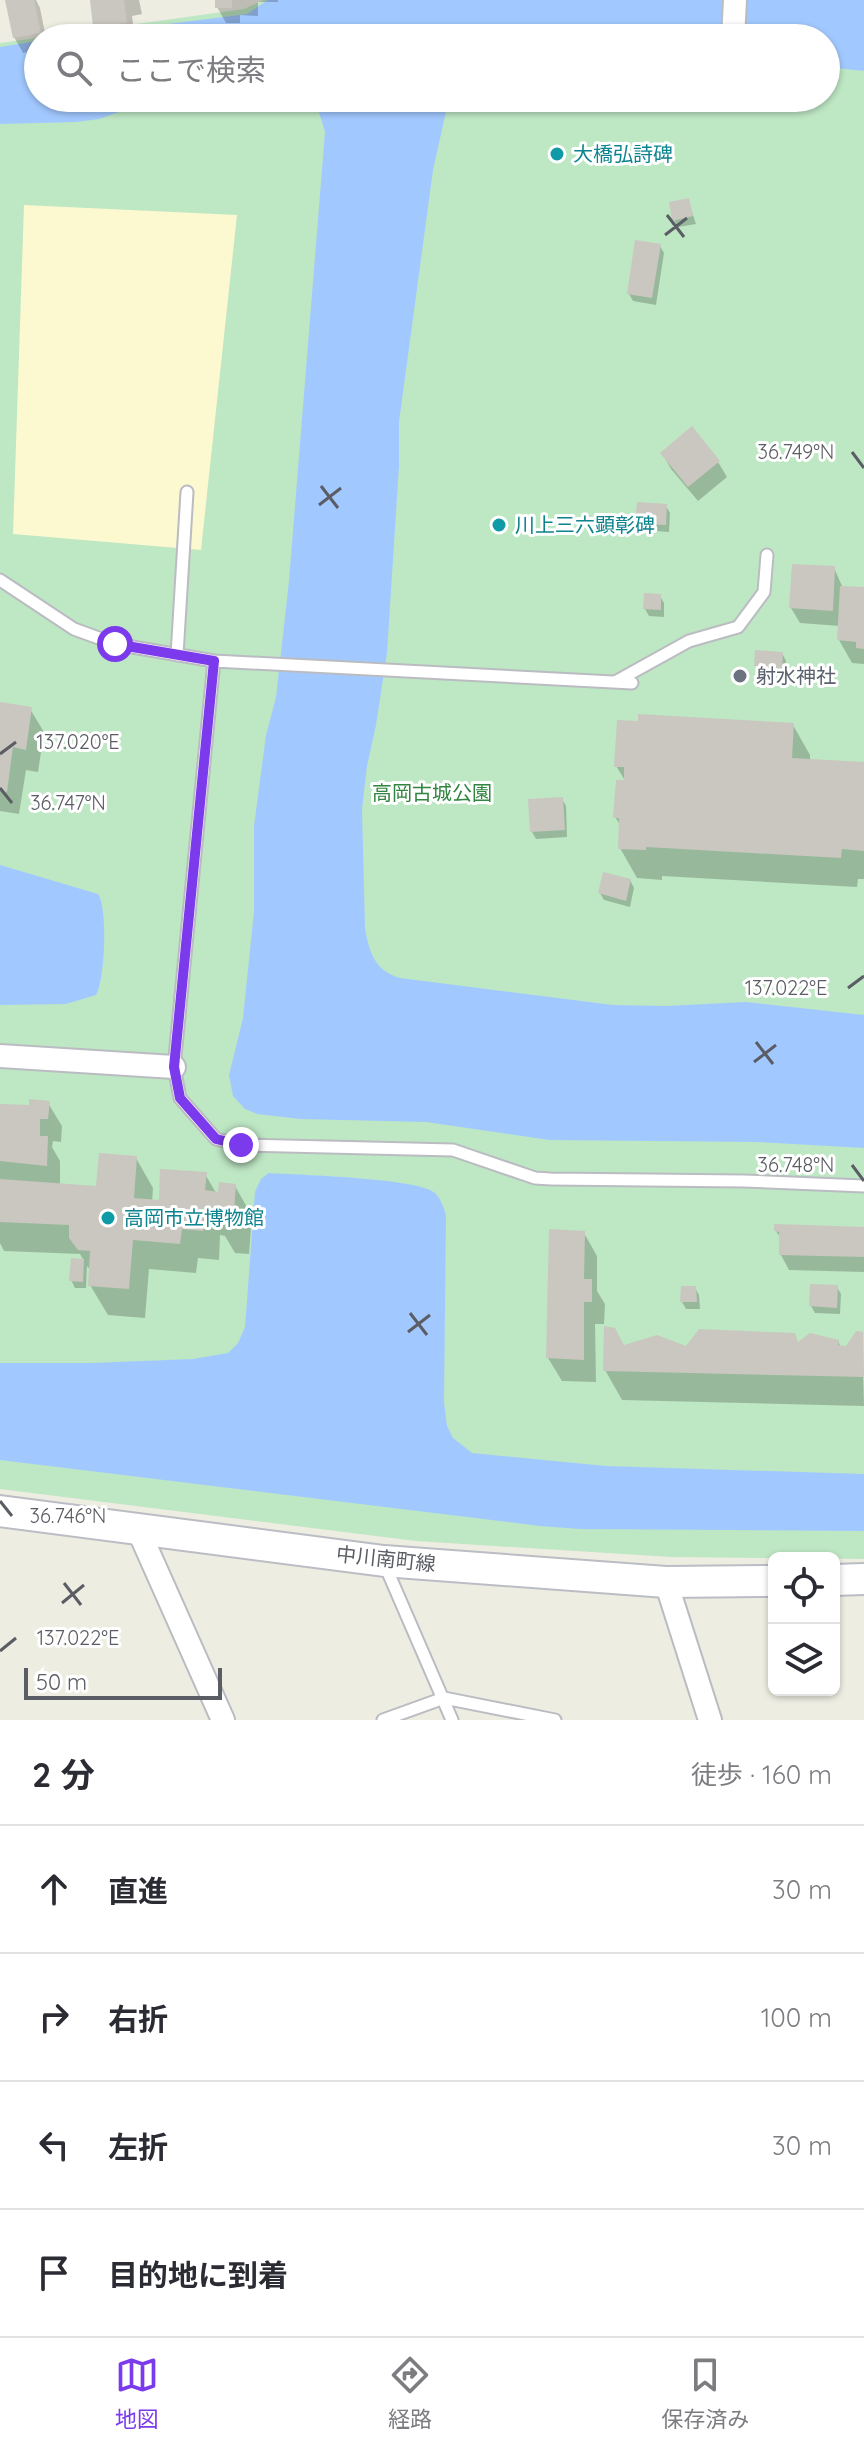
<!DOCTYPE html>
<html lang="ja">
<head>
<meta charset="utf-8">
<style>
	body { margin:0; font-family:Quicksand,"Noto Sans JP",sans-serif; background:#f2f2f3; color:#2b2b33 }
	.controls { position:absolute; right:24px; bottom:24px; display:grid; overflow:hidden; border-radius:12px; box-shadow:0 2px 6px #0004 }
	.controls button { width:72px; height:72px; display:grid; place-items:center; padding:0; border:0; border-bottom:2px solid #e1e1e2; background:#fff; color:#2b2b33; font:40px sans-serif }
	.scale { position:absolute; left:24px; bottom:20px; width:198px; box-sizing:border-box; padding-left:8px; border:4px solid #5b5d64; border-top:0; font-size:22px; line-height:28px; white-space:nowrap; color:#5b5d64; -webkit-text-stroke:6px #fff; paint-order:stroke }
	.stop { position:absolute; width:24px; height:24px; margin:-18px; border:6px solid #7c3aed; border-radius:50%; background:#fff }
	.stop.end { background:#7c3aed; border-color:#fff; box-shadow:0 2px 8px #0008 }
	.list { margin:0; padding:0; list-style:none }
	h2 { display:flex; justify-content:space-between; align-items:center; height:104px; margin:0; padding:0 32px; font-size:34px }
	h2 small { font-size:26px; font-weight:400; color:#7c7c81 }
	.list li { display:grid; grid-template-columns:52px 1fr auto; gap:24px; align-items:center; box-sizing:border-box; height:128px; padding:0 32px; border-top:2px solid #e1e1e2 }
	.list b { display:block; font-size:30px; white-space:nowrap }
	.list em { font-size:26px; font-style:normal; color:#7c7c81 }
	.icon { flex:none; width:44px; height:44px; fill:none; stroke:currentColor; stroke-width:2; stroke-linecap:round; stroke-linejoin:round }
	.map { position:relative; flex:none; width:864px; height:1720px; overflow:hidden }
	.search { position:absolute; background:#fff; box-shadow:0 2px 6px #0004; left:24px; right:24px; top:24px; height:88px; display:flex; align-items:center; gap:20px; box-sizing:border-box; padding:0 28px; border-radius:44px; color:#7c7c81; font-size:30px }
	.sheet { height:616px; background:#fff }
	nav { display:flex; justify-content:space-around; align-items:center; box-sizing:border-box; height:112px; border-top:2px solid #e1e1e2; background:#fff; font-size:22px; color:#7c7c81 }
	nav a { display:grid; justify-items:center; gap:4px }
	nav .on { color:#7c3aed }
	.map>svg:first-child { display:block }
	.green { fill:#bee7c4; fill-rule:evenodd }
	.sand { fill:#fcf8d0 }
	.water { fill:#a2c9ff }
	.shadow { fill:#0003 }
	.building { fill:#c9c7bf }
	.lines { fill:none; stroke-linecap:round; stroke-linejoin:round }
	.lane-casing { stroke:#babcc2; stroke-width:15 }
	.street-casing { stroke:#babcc2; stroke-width:26 }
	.secondary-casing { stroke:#bbbdc5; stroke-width:34 }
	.lane { stroke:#fff; stroke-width:11 }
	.street { stroke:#fff; stroke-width:22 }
	.secondary { stroke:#fff; stroke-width:30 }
	.route { stroke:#7c3aed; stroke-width:10 }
	.ticks { fill:none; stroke:#5b5d64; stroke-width:3 }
	.culture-dot { fill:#0f9aa8; stroke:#fff; stroke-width:3 }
	.worship-dot { fill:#6b7280; stroke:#fff; stroke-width:3 }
	.labels { text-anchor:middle; stroke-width:6; stroke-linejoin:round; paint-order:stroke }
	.culture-label { font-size:20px; fill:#0d838f; stroke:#fff; text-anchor:start }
	.worship-label { font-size:20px; fill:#5b616d; stroke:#fff; text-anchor:start }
	.park-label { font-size:20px; fill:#318540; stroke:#fff }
	.street-label { font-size:20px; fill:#5b5d64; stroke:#fff }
	.ticks-label { font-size:20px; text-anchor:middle; fill:#5b5d64; stroke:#fff; stroke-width:6; stroke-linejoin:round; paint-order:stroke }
</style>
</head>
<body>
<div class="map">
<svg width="864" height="1720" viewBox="0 0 864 1720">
	<rect width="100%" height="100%" fill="#eeede2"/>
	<!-- green -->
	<path class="green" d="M264,0H864V1559L671,1557L416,1541L0,1489V43L244,9ZM38,38H826V98H38Z"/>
	<!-- sand -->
	<path class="sand" d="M24,205L237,215L201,550L13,534Z"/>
	<!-- water -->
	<path class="water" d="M268,0H864V71L826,67V38H58L247,14Z
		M37,41L38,98H159L99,119L76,122L0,124V47Z
		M285,98H449L433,170L399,422V466L387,653L376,725L367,766L362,809L365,928C369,952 375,971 400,978L613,1005L666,1006L745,1002L864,1015V1148L758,1142L550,1140L426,1122L300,1119L257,1114L245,1109L233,1096L229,1075L243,1018L254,911V826L266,735L276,697L289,581L325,132L318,109L314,112Z
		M0,865L98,894C108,908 105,980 96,995L66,1004L0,1005Z
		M269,1173C297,1175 419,1178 435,1193C441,1199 444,1208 446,1215L444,1402L447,1426L453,1438L472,1453L606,1466L864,1474V1531L580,1529L540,1526L0,1460V1363H91L193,1359L228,1353L238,1343L245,1327L255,1192L261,1179Z"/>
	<!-- shadow -->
	<path class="shadow" d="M7,0H36L40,8L46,38H38V50L23,53L14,37Z
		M92,0H139L142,14L132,16L135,38H102L95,26Z
		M217,0H278V2H258V16L240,15V23H226L217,7Z
		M688,200L696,224L678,227L674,220Z
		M660,246L664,253L656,305L633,301L629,294Z
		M662,453L718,462L727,477L698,501L671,469Z
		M666,506L670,513L669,532L642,530L637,523Z
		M834,568L843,588L864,589V664L852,663L839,640L840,626L800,623L791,608Z
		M660,596L664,603V617L649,616L645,609Z
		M782,653L786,661L785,675L760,673L756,666Z
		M0,704L30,709L44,732L38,772L26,770L19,814L0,811Z
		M793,725L810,755V761L864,764V879H858L857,887L662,876V880L637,878L620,848L621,826L615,817L626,782L616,766Z
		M562,799L566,806L567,837L536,839L532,832Z
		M630,880L634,888L630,907L604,900L600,893Z
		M48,1103L62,1126L61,1142L53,1141L52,1147L60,1161V1185L98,1188L136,1158L153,1188L152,1202L161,1203L205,1174L219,1198L235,1186L252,1216L249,1254L235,1253L225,1236L220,1235L219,1260L198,1258L196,1273L149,1269L145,1318L108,1315L90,1285L91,1271L87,1266L86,1288H75L71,1280L73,1260L84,1261L80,1254L4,1251L0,1243V1106L31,1107Z
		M864,1229V1272L789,1270L781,1255V1239L776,1231Z
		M584,1233L597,1256V1291L605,1304L604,1324H595L596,1382L562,1381L548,1358Z
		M837,1287L841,1294L840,1314L815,1313L811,1306Z
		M695,1288L699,1295L700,1309H686L682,1302Z
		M862,1334L864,1406L622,1400L605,1370L624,1347L686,1348L838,1341L841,1348H847Z"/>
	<!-- building -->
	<path class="building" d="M5,0H34L41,33L13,38Z
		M90,0H124L127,23L93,27Z
		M215,0H232V8H215Z
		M689,198L693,216L672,221L669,202Z
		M635,240L661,244L652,298L627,294Z
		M692,426L720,461L688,487L660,453Z
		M637,502L667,504L666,525L635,524Z
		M792,564L835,566L833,611L789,608Z
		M840,586L864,587V649L856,648V642L837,640Z
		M644,593L661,594V610L643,609Z
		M755,650L783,652L782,669L754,666Z
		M0,702L32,707L26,750L13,747L7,792L0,791Z
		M638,714L794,723L792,758L864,762V851L842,849L841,858L646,847V850L618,849L619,818H613L616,780H624V767H614L617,720L638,721Z
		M563,797L565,830L530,832L528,799Z
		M603,872L631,879L626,901L598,893Z
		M29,1099L50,1101L48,1119H40V1136H48L47,1166L0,1161V1104L29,1105Z
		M99,1153L137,1156L134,1198L159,1200L160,1169L207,1172L205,1190L218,1192L219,1182L236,1184L233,1225L216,1223L217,1207L204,1206L203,1231L182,1229L180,1244L133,1240L129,1289L88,1286L90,1251L78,1250L69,1238V1225L0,1222V1179L96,1186Z
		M774,1224L864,1227V1257L779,1255V1232L774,1231Z
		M549,1229L585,1231L584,1279H592V1302H584V1360L546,1358Z
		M71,1258L84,1259L83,1282L69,1281Z
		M810,1284L838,1285L837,1308L809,1306Z
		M681,1286H696L697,1302H680Z
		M604,1326L615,1328L624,1345L657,1335L686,1346L699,1329L795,1333L798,1342L810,1333L839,1340L838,1345L846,1346L856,1331L863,1332L864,1377L603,1371Z"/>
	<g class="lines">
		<!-- lane casing -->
		<g class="lane-casing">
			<path id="lane" d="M0,580L74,629L115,644L214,661L632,683
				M177,655L187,492
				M214,661L174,1067L180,1098L216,1139L241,1145L453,1150L535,1178L551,1179L744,1181L864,1186
				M615,682L689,641L738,627L764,592L767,555
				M384,1563L452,1720
				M383,1720L444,1698L555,1720"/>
		</g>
		<!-- street casing -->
		<g class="street-casing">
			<path id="street" d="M733,38L735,0
				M0,1056L174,1067
				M137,1527L223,1720
				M666,1582L710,1720"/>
		</g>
		<!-- secondary casing -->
		<g class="secondary-casing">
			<path id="secondary" d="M0,1511L384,1561L666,1582L774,1581
				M834,1580L864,1579"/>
		</g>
		<!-- lane -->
		<use href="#lane" class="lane"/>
		<!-- street -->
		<use href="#street" class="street"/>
		<!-- secondary -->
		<use href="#secondary" class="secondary"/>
	</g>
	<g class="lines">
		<!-- route -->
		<path class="route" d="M115,644L214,661L174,1067L180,1098L216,1139L241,1145"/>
	</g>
	<!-- ticks -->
	<path class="ticks" d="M667,215L684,237M665,235L687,218M852,452L864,468M321,486L338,508M319,505L341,488M0,754L16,742M0,788L12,803M848,988L864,976M756,1042L773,1064M754,1062L776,1045M852,1165L864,1181M410,1313L427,1335M408,1332L430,1315M0,1501L12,1516M64,1583L81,1605M62,1603L84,1585M0,1651L16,1638"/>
	<!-- markers -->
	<g class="culture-dot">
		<circle cx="557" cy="154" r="8"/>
		<circle cx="499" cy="525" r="8"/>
		<circle cx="108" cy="1218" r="8"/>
	</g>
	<circle class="worship-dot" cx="740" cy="676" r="8"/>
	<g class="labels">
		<!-- culture labels -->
		<g class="culture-label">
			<text x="573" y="161">大橋弘詩碑</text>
			<text x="515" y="532">川上三六顕彰碑</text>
			<text x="124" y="1225">高岡市立博物館</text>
		</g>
		<!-- worship labels -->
		<g class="worship-label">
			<text x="756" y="683">射水神社</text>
		</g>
		<!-- park labels -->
		<g class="park-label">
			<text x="432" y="800">高岡古城公園</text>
		</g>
		<!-- street labels -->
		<g class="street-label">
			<text transform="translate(386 1559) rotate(6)" y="7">中川南町線</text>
		</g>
	</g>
	<g class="ticks-label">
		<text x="796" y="459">36.749°N</text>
		<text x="78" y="749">137.020°E</text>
		<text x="68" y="810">36.747°N</text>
		<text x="786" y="995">137.022°E</text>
		<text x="796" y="1172">36.748°N</text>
		<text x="68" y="1523">36.746°N</text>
		<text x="78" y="1645">137.022°E</text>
	</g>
</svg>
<div class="controls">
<button><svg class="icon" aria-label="locate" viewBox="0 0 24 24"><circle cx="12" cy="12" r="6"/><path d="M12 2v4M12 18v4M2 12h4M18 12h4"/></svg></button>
<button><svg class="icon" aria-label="layers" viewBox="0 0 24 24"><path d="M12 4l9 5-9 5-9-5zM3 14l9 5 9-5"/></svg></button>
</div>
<div class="scale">50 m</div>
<div class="stop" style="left:115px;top:644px"></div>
<div class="stop end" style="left:241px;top:1145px"></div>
<div class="search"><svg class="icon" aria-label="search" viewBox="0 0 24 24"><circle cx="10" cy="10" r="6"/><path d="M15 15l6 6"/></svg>ここで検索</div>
</div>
<section class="sheet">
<h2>2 分<small>徒歩 · 160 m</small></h2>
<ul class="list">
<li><svg class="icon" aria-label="ahead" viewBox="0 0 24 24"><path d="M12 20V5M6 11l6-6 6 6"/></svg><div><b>直進</b></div><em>30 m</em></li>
<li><svg class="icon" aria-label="right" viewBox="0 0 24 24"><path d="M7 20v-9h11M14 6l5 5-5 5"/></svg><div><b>右折</b></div><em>100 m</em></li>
<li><svg class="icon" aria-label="left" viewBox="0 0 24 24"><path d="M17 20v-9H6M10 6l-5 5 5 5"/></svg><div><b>左折</b></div><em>30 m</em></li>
<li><svg class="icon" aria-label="arrive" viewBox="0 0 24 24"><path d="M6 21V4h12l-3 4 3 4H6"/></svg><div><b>目的地に到着</b></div></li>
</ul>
</section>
<nav>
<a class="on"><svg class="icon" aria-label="map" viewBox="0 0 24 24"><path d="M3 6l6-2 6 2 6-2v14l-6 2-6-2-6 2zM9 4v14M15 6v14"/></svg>地図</a>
<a><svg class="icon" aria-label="directions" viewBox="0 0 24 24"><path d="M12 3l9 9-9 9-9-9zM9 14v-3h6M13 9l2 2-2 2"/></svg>経路</a>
<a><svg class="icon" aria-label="saved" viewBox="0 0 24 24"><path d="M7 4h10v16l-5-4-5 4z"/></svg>保存済み</a>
</nav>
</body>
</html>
